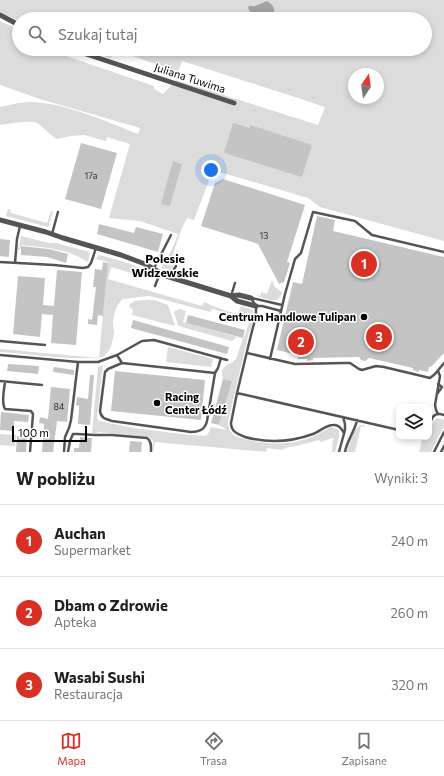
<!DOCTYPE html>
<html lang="pl">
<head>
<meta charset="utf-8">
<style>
	body { margin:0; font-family:Commissioner,sans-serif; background:#f2f2f2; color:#202124 }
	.controls { position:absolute; right:12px; bottom:12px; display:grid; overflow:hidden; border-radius:8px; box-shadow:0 2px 6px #0003 }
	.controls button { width:36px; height:36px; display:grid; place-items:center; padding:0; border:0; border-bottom:1px solid #e0e0e0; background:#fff; color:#202124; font:20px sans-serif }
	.compass { position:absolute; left:348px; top:68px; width:36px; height:36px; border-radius:50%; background:#fff; box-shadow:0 2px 6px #0003; rotate:13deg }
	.scale { position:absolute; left:12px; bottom:10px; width:75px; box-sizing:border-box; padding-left:4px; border:2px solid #000; border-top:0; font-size:11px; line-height:14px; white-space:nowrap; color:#000; -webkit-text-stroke:3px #fff; paint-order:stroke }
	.you { position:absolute; left:211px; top:170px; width:14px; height:14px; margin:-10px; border:3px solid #fff; border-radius:50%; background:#1a73e8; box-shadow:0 0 0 6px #1a73e833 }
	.badge { display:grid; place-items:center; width:26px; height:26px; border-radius:50%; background:#d93025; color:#fff; font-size:13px; font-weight:700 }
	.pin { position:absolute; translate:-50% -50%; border:2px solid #fff; box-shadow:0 1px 4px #0006 }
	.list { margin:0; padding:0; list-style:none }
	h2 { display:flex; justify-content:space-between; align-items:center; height:52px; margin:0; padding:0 16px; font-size:17px }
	h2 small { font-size:13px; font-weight:400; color:#757577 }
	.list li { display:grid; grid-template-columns:26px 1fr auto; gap:12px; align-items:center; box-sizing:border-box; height:72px; padding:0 16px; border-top:1px solid #e0e0e0 }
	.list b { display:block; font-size:15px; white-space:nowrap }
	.list p { margin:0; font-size:13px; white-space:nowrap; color:#757577 }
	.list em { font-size:13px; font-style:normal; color:#757577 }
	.icon { flex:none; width:22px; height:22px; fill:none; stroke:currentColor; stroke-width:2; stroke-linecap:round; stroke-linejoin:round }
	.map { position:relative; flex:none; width:444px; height:452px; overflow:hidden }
	.search { position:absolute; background:#fff; box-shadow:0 2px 6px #0003; left:12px; right:12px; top:12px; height:44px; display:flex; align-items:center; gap:10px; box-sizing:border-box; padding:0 14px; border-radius:22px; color:#757577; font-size:15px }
	.sheet { height:268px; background:#fff }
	nav { display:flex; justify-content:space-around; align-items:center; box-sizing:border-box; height:56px; border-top:1px solid #e0e0e0; background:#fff; font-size:11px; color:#757577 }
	nav a { display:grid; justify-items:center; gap:2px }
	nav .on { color:#d93025 }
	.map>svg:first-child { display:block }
	.green { fill:#dcdcdc; fill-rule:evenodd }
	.water { fill:#a3a3a3 }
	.building { fill:#c4c4c4 }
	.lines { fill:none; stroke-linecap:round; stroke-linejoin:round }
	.lane { stroke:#555; stroke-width:2.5 }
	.street { stroke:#555; stroke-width:5 }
	.poi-dot { fill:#000; stroke:#fff; stroke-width:1.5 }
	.labels { text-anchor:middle; stroke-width:3; stroke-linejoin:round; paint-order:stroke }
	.number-label { font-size:9px; fill:#313131 }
	.street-label { font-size:11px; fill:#000; stroke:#fff }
	.poi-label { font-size:11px; font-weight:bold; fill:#000; stroke:#fff; text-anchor:end }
	.neighbourhood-label { font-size:12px; font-weight:bold; fill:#000; stroke:#fff }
</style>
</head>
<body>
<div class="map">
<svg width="444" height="452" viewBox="0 0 444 452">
	<rect width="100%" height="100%" fill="#fff"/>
	<!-- green -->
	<path class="green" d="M0,0H444V241L320,207L308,198L213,170L194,220L187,218L182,228L173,254L177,256L176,259L172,258L170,265L174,266L170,270L162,268V266C169,256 174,246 178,234L140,221L109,218L130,144L107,137L106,141L84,135L71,136L57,139C50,135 45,129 39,124C31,119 10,124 0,125V107C10,105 20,102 31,102C66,103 105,121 138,134L140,128L40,99L0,85V21L19,30V49H46L154,86V89L163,94L176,80L318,125L325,107L292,96L182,61L176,78L163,74L165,67L114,50L111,58H110L83,49H425V19H19V21C13,17 6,16 0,12ZM354,74H378V98H354Z
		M8,209H10L11,213L47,223L51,211L53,212L49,226L48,227L6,216Z
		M21,236L49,243H56L90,252L88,262L79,257L67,252L49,248L21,245L20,250H18Z
		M98,255C113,258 143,266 153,277L152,279L111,267L108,279L202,306L204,302L226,311L238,314L241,306L253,310C255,317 252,326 249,332L228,422C229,436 237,437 249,440C272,445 290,445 312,437C319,435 325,429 331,427L337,429L339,431V437L335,452H332L333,438L320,442L319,440L296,446L289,447L281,450L267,448L266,452C229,448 192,446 155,442L153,452V441L149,437L99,432L96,433H92L98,367L103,365L97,418L99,421L134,428L190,435L205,436L208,434L211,427L227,430L219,425L232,381L223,379C219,365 228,367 236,359L243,338H244L252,314L247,313L245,318L212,309L210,312L154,297L148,296L123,299C117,303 114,314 113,321C113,325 114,329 114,333C112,342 111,353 102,357C99,359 94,358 90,358C60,359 30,354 0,352V349L99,358L108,262L96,259Z
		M272,280L275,287L282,292C278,307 266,298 257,296V295L260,296L261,292L267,294Z
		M144,300H154L168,305L175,326L132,315L133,310L129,306L130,304L135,301Z
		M180,309L186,311L183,322L237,337L232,341L182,327L178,325L174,312L175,311Z
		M168,347L213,359L211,367L166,362Z
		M438,418L444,420V426L431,452H419L422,440L419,439L429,437C430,431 432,420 438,418Z
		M360,425H364L365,427L361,426L355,452H347C349,443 353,431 360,425Z
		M0,434L16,435L15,446L0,445Z"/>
	<!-- water -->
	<path class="water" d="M267,1C276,6 276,13 270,19C261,19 252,17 248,8L249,6H255Z"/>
	<!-- building -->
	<path class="building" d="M233,123L250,128V125L312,145L302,177L224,153Z
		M81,143L117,153L101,209L65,199Z
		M173,161L182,164L170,206L161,204Z
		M223,179L305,205L287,262L290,263L284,282L279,284L258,244L201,226L215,183Z
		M317,216L335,220L333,231L444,257V353L431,367H429L428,372L419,370V372L413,370V368L369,358L365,361L361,360L359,357L313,358V360L307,361V359H298V355L277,350L293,282L302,284Z
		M99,224L134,233L136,227L163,234L158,252L97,234Z
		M0,239L10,240L9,257L0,256Z
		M21,246L49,249L68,254L66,263L47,257L21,255Z
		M103,262L108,263L103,316L98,315L97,325L88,324V319L92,320L96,287H93L95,269L102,270Z
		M57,270L82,272L76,345L51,343L53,315L42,314L40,337L13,334L18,276L45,278L43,305L54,306Z
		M188,315L245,330L243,338L186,323Z
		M133,320L229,347L227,354L131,328Z
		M8,364L39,366L38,374L7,371Z
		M54,367L74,370V375L53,372Z
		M115,371L205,380L201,420L111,411Z
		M90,375H94L90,425L78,424L79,406L76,405L77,397L88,399Z
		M223,379L232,381L219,425L211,423Z
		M51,387L70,389L67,422L57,421L53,452H42L44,424L39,423L40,417L48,419Z
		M1,412L29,415L28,422L14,421V431L0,430Z
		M17,436L27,437L26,452H16Z
		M80,437L92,438L91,452H74V448H79Z
		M130,441L142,442L141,452H129Z"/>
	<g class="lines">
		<!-- lane -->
		<path class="lane" d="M52,234L58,212
			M0,262L54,265L83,268L88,267L91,263L96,248
			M15,263L17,239L20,226
			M154,268L171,235
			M170,276L176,266
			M155,286L160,273
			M231,296L235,283
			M251,298L256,306V316L251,335L237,393L399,430
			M252,298L282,305
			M256,306H262L281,311
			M0,341L45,345
			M247,353L295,364L345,363H350L359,369L362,370L376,366L384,367L430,378L435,374L444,363
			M0,355L78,362H98L117,355L122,363L215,373L207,421C205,430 199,432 191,432L112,421C105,419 101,418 100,411L105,372L108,369L122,363
			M117,355L142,341L154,340L227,360
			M270,359L285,294L295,259L301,253L313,212L355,221L372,235L444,252
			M438,371L440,376L435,405L436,410L438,414
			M215,373L218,368L221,358
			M0,381L42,385
			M5,382C4,390 1,402 5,409L31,411L33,414L30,452
			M237,393L231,423C231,432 238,434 245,437C267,443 291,442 313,434C319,432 326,425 333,425C339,424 342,429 344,433
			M437,394L442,387L438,384
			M429,428C431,419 433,411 444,415
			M64,452L65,437L69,428L71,420L78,362
			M68,452L70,441L73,434H77L95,435H112L147,438C152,441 151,447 151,452
			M339,452L345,430V424L343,417
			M345,452C347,440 355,431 357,420
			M434,452L444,432
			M441,452L444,446"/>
		<!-- street -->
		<path class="street" d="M0,15L19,25
			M71,49L234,103
			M0,220L46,232L63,238L121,255L145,264L166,276L231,296L237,301L256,306
			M231,296L239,295L251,298"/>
	</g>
	<!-- markers -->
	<g class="poi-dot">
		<circle cx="364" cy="317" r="4"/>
		<circle cx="157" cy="403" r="4"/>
	</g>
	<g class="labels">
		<!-- number labels -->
		<g class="number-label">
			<text x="91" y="179">17a</text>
			<text x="264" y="239">13</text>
			<text x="59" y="410">84</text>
		</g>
		<!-- street labels -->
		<g class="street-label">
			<text transform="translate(190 78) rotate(18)" y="4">Juliana Tuwima</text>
		</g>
		<!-- poi labels -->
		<g class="poi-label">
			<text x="356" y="321">Centrum Handlowe Tulipan</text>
			<text x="165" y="401" text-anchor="start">Racing<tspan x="165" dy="13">Center Łódź</tspan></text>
		</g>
		<!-- neighbourhood labels -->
		<g class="neighbourhood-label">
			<text x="165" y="263">Polesie<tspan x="165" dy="14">Widzewskie</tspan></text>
		</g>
	</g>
</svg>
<div class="controls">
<button><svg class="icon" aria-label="layers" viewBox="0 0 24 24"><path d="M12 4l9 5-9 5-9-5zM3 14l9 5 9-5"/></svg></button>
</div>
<svg class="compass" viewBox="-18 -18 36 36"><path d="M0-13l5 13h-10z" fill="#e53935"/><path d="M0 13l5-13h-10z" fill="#757577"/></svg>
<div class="scale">100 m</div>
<div class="you"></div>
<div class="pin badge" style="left:364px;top:264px">1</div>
<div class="pin badge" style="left:301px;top:342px">2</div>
<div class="pin badge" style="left:379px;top:337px">3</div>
<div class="search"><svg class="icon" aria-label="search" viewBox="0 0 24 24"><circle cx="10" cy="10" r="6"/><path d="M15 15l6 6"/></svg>Szukaj tutaj</div>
</div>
<section class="sheet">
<h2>W pobliżu<small>Wyniki: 3</small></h2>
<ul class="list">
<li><span class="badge">1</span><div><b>Auchan</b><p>Supermarket</p></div><em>240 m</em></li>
<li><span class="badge">2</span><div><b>Dbam o Zdrowie</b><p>Apteka</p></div><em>260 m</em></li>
<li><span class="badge">3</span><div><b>Wasabi Sushi</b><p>Restauracja</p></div><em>320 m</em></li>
</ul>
</section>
<nav>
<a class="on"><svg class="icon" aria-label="map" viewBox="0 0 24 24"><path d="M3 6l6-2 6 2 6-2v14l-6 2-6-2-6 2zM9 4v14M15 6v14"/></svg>Mapa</a>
<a><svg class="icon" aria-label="directions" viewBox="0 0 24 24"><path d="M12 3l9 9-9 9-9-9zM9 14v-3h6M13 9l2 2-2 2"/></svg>Trasa</a>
<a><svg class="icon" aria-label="saved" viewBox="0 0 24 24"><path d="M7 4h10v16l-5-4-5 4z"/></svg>Zapisane</a>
</nav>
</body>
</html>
